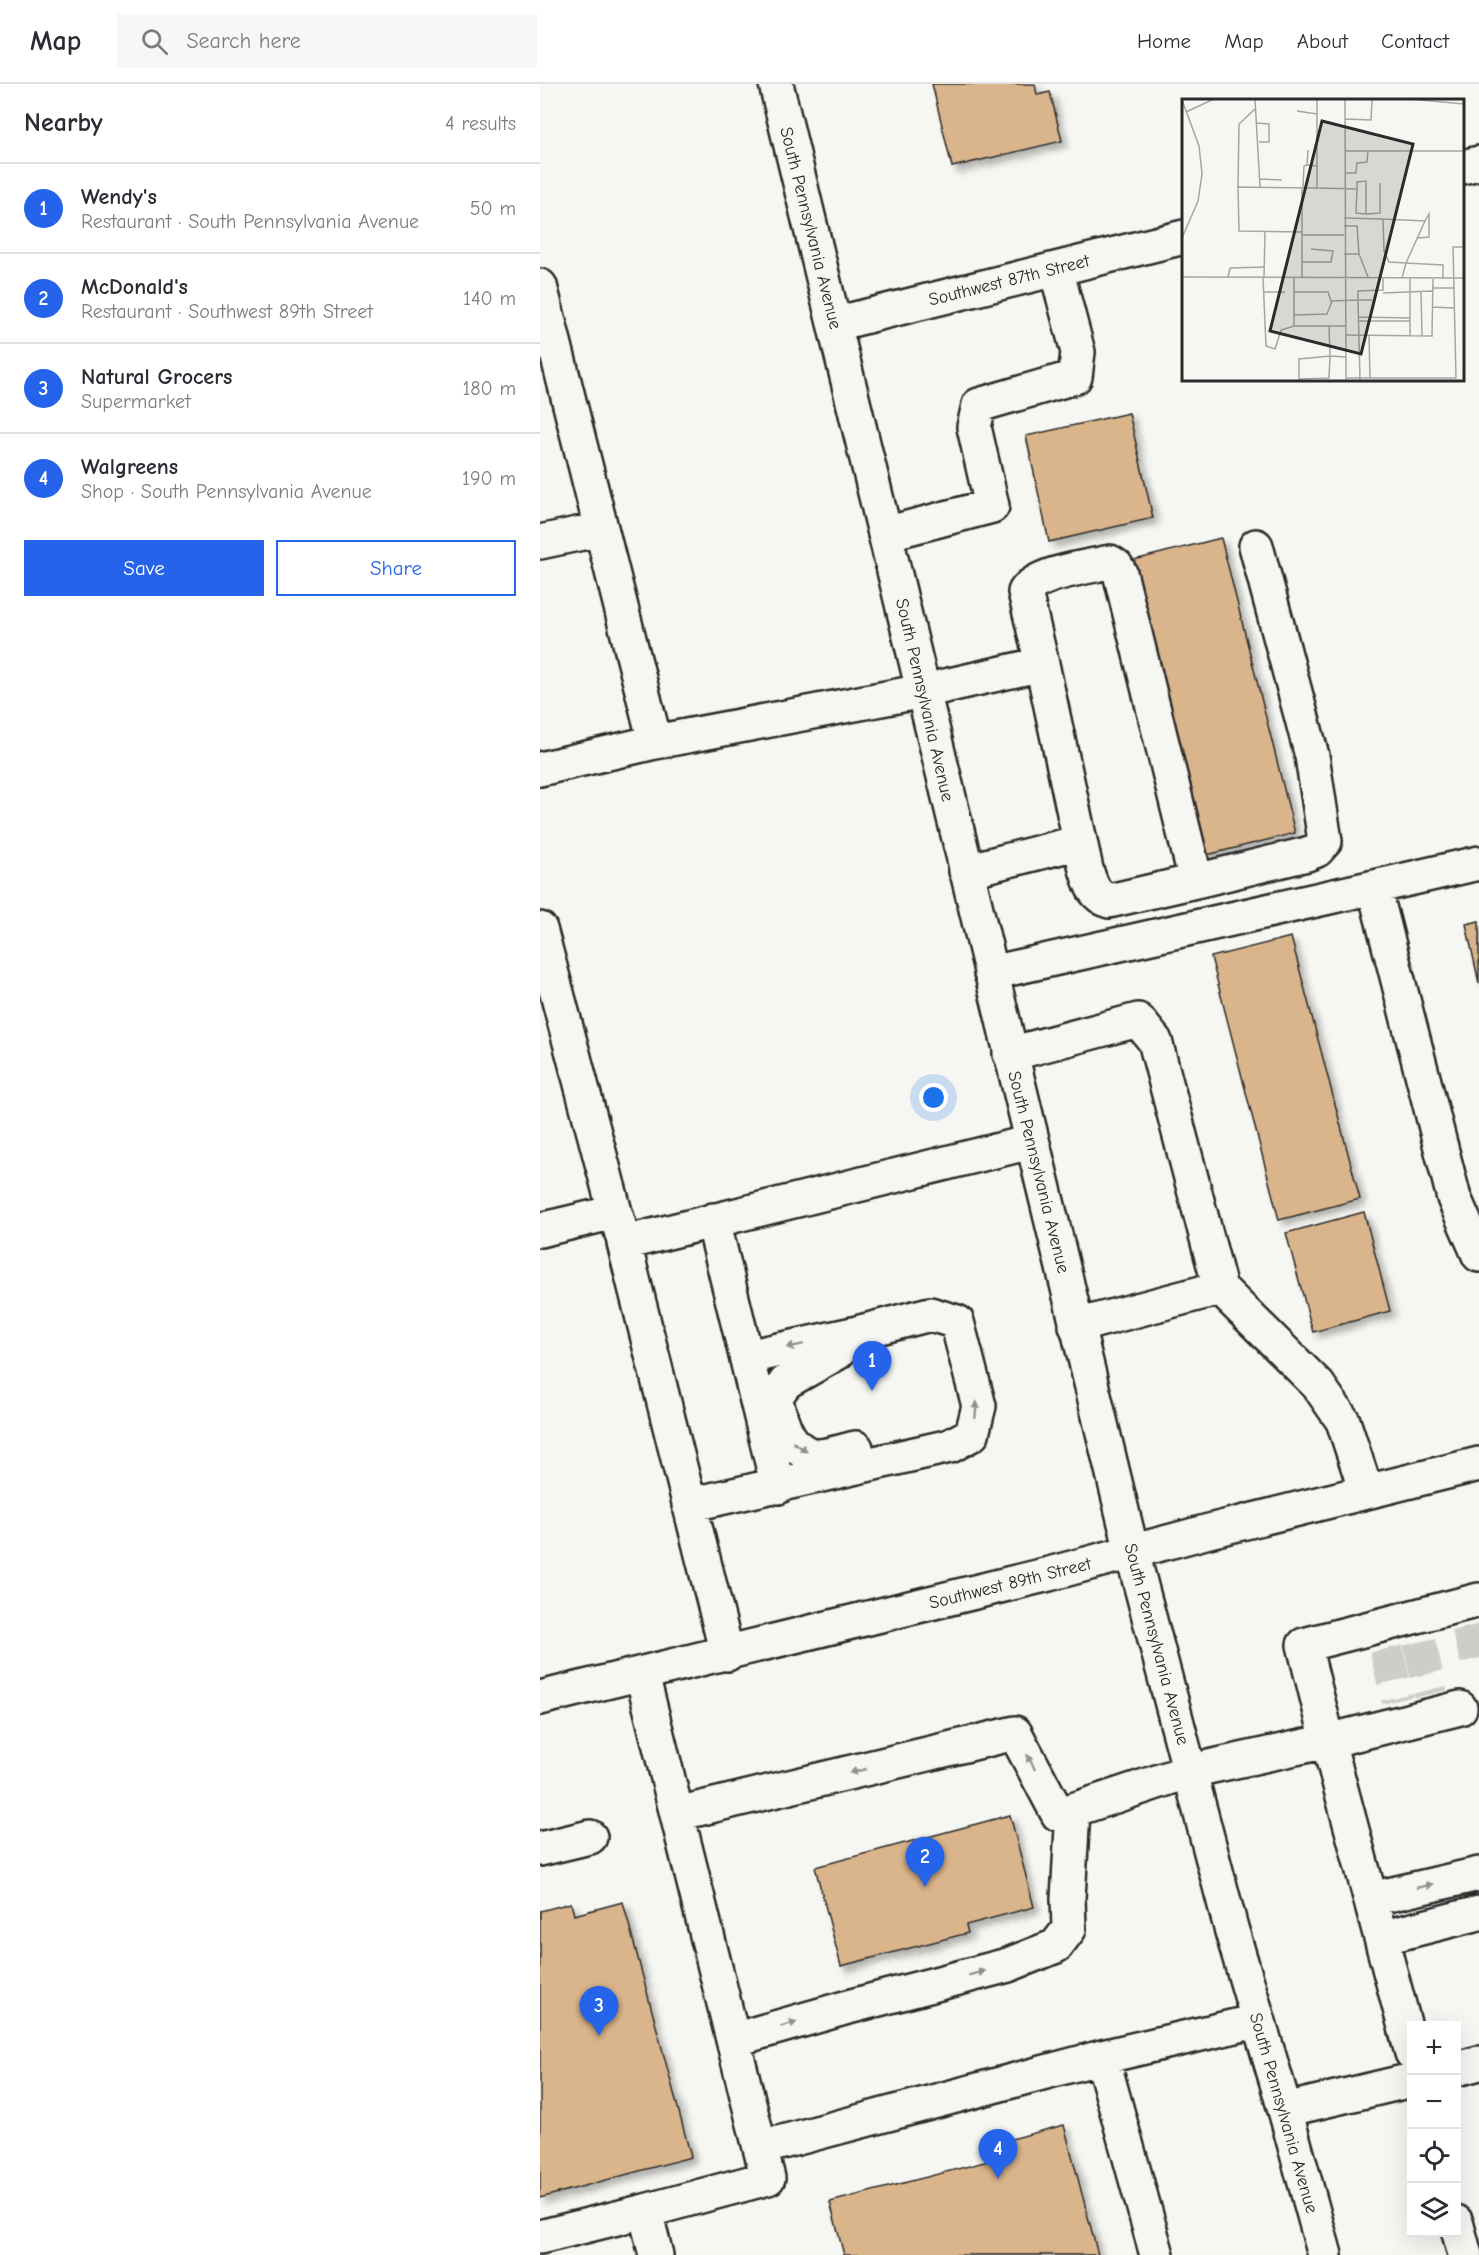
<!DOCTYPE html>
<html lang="en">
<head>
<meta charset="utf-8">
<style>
	body { margin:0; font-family:"Comic Neue",sans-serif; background:#f7f7f7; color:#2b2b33 }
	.controls { position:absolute; right:18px; bottom:18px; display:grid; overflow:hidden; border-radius:0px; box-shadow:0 6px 24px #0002 }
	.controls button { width:54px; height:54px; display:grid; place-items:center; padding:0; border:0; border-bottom:2px solid #e1e1e2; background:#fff; color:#2b2b33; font:30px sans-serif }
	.you { position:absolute; left:394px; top:1014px; width:21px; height:21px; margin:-15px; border:4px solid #fff; border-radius:50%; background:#1a73e8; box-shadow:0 0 0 9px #1a73e833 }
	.badge { display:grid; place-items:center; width:39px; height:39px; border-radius:50%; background:#2563eb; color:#fff; font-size:20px; font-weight:700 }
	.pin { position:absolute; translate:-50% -50px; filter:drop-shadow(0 2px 3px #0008) }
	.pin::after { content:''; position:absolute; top:32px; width:21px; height:18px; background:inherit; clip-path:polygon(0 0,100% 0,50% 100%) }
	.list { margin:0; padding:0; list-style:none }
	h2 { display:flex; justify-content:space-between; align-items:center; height:78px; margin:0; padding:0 24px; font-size:26px }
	h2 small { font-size:20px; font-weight:400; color:#7c7c81 }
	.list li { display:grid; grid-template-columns:39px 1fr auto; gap:18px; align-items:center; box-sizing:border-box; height:90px; padding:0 24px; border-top:2px solid #e1e1e2 }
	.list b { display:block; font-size:22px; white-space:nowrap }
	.list p { margin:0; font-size:20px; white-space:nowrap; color:#7c7c81 }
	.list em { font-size:20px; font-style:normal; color:#7c7c81 }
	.actions { display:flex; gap:12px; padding:18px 24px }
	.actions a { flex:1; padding:14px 0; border:2px solid #2563eb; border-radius:0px; text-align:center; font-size:21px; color:#2563eb }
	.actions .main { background:#2563eb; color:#fff }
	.icon { flex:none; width:33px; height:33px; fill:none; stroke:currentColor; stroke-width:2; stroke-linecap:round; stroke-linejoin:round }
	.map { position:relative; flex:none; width:939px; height:2171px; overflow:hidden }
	header { display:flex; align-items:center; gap:36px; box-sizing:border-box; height:84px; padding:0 30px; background:#fff; border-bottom:2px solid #e1e1e2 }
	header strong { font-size:28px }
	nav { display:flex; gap:33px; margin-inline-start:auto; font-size:21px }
	.search { width:420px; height:54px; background:#f7f7f7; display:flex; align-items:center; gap:15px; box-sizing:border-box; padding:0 21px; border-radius:0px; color:#7c7c81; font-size:22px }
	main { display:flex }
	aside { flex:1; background:#fff }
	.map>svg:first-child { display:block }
	.building { fill:#dab58b; stroke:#2b2b2b; stroke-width:1.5; filter:url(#shadow) }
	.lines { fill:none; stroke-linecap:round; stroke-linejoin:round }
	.minor-tunnel { stroke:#cdcdca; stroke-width:33; stroke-dasharray:33 16; stroke-linecap:butt }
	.minor-casing { stroke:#2b2b2b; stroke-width:38 }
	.major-casing { stroke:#2b2b2b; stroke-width:38 }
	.minor { stroke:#f6f6f2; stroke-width:33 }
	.major { stroke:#f6f6f2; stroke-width:33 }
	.oneway { fill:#90908e }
	.labels { text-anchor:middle; stroke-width:6; stroke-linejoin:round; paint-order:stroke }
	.street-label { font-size:18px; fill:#2b2b2b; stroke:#f6f6f2 }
	.inset-road { fill:none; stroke:#a5a5a2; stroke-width:1.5 }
	.view { fill:#2b2b2b; fill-opacity:0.15; stroke:#2b2b2b; stroke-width:3 }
	.inset-edge { fill:none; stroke:#2b2b2b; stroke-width:3 }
</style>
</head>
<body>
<header>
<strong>Map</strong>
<div class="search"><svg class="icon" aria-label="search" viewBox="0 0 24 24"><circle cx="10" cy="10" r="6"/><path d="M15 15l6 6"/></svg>Search here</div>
<nav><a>Home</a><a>Map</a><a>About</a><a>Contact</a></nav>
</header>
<main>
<aside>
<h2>Nearby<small>4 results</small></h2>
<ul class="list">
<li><span class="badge">1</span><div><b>Wendy's</b><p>Restaurant · South Pennsylvania Avenue</p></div><em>50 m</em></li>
<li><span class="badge">2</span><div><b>McDonald's</b><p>Restaurant · Southwest 89th Street</p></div><em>140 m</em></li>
<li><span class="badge">3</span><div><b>Natural Grocers</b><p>Supermarket</p></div><em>180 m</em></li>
<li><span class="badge">4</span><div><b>Walgreens</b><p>Shop · South Pennsylvania Avenue</p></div><em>190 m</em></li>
</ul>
<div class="actions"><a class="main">Save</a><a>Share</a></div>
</aside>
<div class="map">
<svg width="939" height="2171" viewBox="0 0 939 2171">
	<defs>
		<filter id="shadow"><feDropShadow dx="5.5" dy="5.5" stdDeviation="3" flood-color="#0004"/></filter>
	</defs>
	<rect width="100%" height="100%" fill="#f6f6f2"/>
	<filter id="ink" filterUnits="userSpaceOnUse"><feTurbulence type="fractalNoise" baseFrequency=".0167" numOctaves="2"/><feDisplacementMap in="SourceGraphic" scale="12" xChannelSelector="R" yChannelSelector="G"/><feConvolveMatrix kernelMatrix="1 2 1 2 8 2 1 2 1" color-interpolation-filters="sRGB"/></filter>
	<g filter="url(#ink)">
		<!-- building -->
		<path class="building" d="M392,0H495L497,11L510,8L522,57L412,83Z
			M589,329L613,434L509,458L486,352Z
			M681,454L755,749L663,772L590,477Z
			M939,837V899L926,840Z
			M751,853L820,1115L739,1136L671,873Z
			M824,1128L850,1227L773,1248L746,1149Z
			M470,1731L494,1823L426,1841L428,1849L301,1882L275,1783Z
			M83,1818L151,2073L0,2114V1827L31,1819L34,1831Z
			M524,2041L558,2171H304L290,2118L464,2073V2057Z"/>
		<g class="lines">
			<!-- minor-tunnel -->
			<path class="minor-tunnel" d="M928,1543L939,1585
				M879,1558L891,1610
				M846,1565L858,1616"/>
			<!-- minor casing -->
			<g class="minor-casing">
				<path id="minor" d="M922,83L939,79
					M0,202L115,658L383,607L502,580L485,508C496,489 548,483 570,478L576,482L580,489L656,797L569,817C553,811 551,800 546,785L502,580
					M295,240L644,153
					M345,450L452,422L434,343L439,321L535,293L538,268L516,185
					M0,458L61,445
					M0,685L115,658
					M939,779L834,803L914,1114L939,1171
					M426,787L540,758
					M656,797L767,770L777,766L785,757L772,672L716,462
					M0,845L75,1128
					M451,889L834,803
					M470,970L598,936L615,957L680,1204L536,1242
					M173,1136L238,1403
					M0,1146L75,1128L82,1150
					M680,1204L778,1301L803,1337L826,1407
					M309,1257L297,1269L246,1298L235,1313C241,1336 247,1366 275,1372C284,1373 306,1366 316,1364
					M149,1421L410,1362L432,1350L439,1322L417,1238L390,1230L317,1249L207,1273
					M187,1570L84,1159L491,1058
					M102,1590L220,2064L562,1973L717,1937
					M137,1730L475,1649L518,1730L533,1726L650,1687L788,1657L764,1561L939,1516
					M0,1765L50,1753
					M831,1815L939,1790
					M841,1854L939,1829
					M193,1956L308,1923L468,1881L516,1862L529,1845L528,1814L533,1726
					M872,1969L788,1657L920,1624
					M562,1973L617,2171
					M916,1985L939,1979
					M745,2026L872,1996
					M916,2138L925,2171
					M0,2153L105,2127
					M116,2171L105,2127L228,2094L220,2064"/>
			</g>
			<!-- major casing -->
			<g class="major-casing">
				<path id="major" d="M236,0L592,1468L691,1844L745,2026L785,2171
					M0,1614L509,1490L669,1447L939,1380"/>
			</g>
			<!-- minor -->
			<use href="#minor" class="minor"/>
			<!-- major -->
			<use href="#major" class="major"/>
		</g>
		<!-- one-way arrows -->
		<defs><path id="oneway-solid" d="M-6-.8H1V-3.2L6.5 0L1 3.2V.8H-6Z" transform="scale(1.5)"/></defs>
		<g class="oneway">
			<use href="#oneway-solid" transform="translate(255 1262) rotate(168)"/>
			<use href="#oneway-solid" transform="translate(436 1326) rotate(-85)"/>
			<use href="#oneway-solid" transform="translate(260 1363) rotate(34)"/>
			<use href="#oneway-solid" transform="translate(491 1678) rotate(-118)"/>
			<use href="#oneway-solid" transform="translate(318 1687) rotate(166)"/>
			<use href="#oneway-solid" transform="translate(885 1802) rotate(-13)"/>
			<use href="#oneway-solid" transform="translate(437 1889) rotate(-15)"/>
			<use href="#oneway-solid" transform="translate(249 1940) rotate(-16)"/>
		</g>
	</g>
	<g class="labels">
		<!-- street labels -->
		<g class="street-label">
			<text transform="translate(271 144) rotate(76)" y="6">South Pennsylvania Avenue</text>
			<text transform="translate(469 196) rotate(-14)" y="6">Southwest 87th Street</text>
			<text transform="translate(385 616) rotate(77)" y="6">South Pennsylvania Avenue</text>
			<text transform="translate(499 1088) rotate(76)" y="6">South Pennsylvania Avenue</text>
			<text transform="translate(470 1499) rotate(-14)" y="6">Southwest 89th Street</text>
			<text transform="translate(617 1560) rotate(75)" y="6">South Pennsylvania Avenue</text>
			<text transform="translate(744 2029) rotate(74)" y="6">South Pennsylvania Avenue</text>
		</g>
	</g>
	<!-- overview -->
	<g transform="translate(642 15)">
		<rect width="282" height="282" fill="#f6f6f2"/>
		<path class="inset-road" d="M73,0L78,88M135,0V89L175,90V83L184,82V115L174,114L175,90M163,0L164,282M228,0L282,5M0,1L17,47L20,75L16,102L0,139M115,12L135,15M4,13L32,0M163,20L189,21L190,0M75,24L87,25V43H77M126,51L125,66L135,67M163,52H282M163,74H174L175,64L185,63L186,52M78,80L100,81M56,88L57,25L74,9M120,88V133M121,88L122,67L125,66M184,115L198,114V84M162,119L201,120M120,136V133L57,132L56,88L135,89M235,139L247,138V115L243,122L224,164L207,163L202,152L201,120L243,122M162,155H177L175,127H162M177,155L186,178M120,163H149L151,152L129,150M0,178L282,179M46,178L48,169L83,168M81,178L84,247L93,250L99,231L112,227M82,178L83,132M112,179V227H163M120,179V136H162M220,179L224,164L261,166V180M228,179V237M251,189H272M239,192L240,237M81,193H103M112,193H146L149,202L176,201V192L201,191V179M201,194L250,192M250,208L272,209M112,216L145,215L150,202M177,218L228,219M177,222H228M147,227L148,257L117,260V280L147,279L148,257L164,258M163,236L250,237L251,180M187,236L188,279M164,279H274L271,148H282M178,281L176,201H190"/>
		<path class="view" d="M140,22L231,45L179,255L88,232Z"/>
		<rect width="282" height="282" class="inset-edge"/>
	</g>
</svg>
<div class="controls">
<button>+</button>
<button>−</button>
<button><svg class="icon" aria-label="locate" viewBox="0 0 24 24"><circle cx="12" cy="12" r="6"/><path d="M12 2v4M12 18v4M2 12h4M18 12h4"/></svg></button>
<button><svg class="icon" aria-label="layers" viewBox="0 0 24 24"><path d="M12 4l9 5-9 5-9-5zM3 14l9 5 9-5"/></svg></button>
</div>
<div class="you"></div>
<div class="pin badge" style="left:332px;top:1307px">1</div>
<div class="pin badge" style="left:385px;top:1803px">2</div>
<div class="pin badge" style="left:59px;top:1952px">3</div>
<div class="pin badge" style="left:458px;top:2095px">4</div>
</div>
</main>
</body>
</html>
